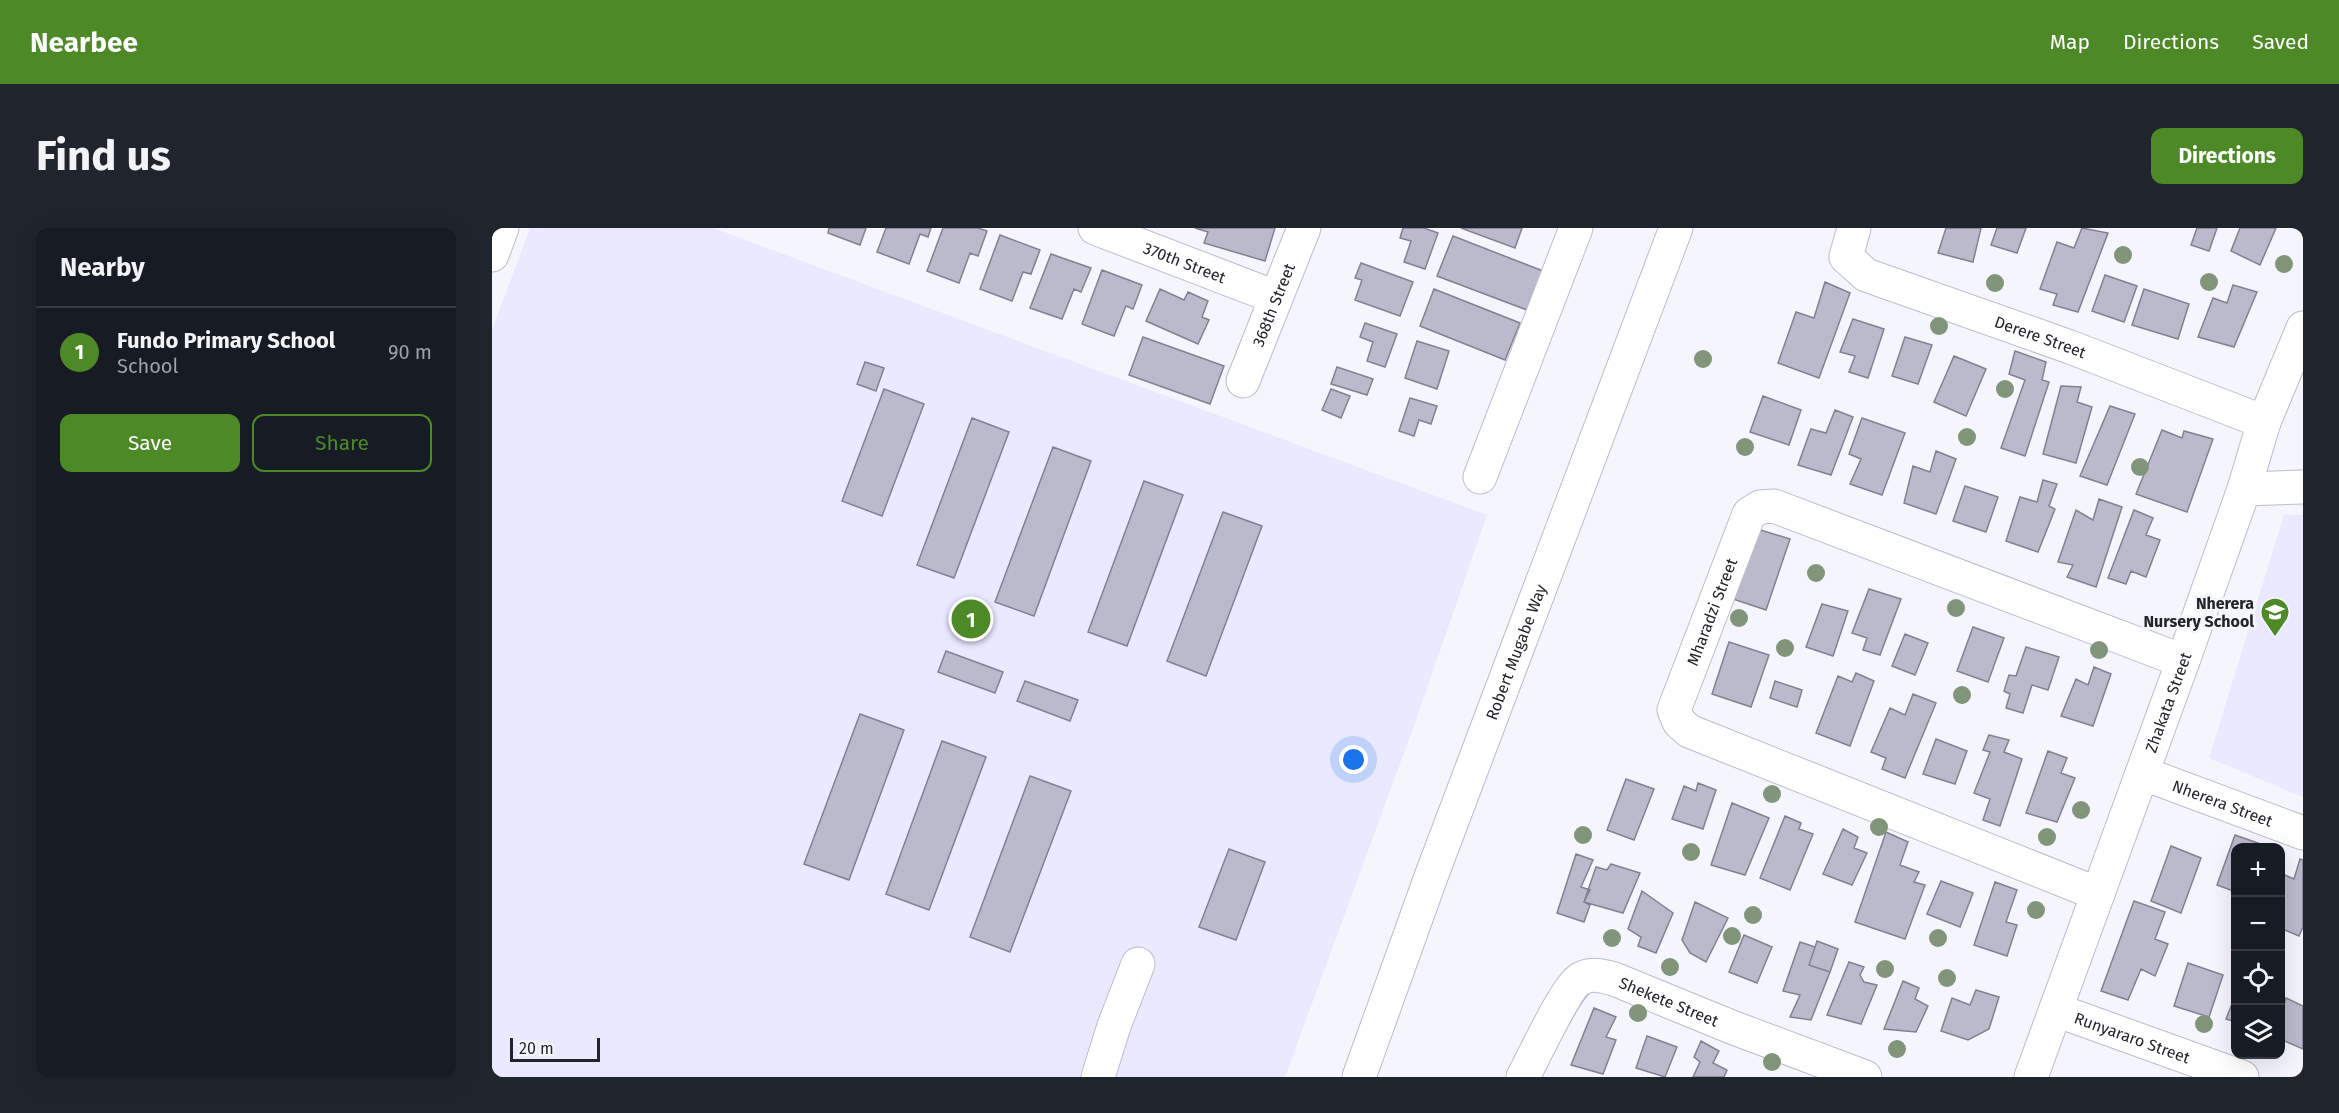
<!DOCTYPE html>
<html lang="en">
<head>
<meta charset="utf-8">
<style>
	body { margin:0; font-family:"Fira Sans",sans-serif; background:#20242c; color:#f1f3f6 }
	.controls { position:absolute; right:18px; bottom:18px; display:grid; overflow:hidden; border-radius:12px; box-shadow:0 6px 24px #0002 }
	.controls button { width:54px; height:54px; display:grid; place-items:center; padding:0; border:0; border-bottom:2px solid #363941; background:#171b24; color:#f1f3f6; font:30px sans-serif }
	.scale { position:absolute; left:18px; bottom:15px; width:90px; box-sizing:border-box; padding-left:6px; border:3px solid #23232a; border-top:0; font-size:16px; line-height:21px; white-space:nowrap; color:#23232a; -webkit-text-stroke:4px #f5f5fd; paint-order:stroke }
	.you { position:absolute; left:862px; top:532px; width:21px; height:21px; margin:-15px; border:4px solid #fff; border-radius:50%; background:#1a73e8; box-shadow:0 0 0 9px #1a73e833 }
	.badge { display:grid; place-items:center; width:39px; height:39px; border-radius:50%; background:#4d8927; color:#fff; font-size:20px; font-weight:700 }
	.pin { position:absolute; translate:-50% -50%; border:3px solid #fff; box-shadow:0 2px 6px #0006 }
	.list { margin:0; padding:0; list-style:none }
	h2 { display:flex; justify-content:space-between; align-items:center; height:78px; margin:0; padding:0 24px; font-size:26px }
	h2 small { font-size:20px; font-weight:400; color:#9ea1a6 }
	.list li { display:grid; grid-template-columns:39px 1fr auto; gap:18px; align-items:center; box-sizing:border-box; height:90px; padding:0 24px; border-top:2px solid #363941 }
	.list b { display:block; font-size:22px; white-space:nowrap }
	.list p { margin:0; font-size:20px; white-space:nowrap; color:#9ea1a6 }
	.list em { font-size:20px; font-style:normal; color:#9ea1a6 }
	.actions { display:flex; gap:12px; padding:18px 24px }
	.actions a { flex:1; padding:14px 0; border:2px solid #4d8927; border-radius:12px; text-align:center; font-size:21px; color:#4d8927 }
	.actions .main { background:#4d8927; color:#fff }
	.icon { flex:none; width:33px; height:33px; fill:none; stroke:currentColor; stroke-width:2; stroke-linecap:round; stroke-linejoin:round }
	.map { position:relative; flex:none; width:1811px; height:849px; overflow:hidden; border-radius:12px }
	header { display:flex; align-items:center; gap:36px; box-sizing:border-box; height:84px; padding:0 30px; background:#4d8927; color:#fff }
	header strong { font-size:28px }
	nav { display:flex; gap:33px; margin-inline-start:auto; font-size:21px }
	.intro { display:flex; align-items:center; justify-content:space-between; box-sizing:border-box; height:144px; padding:0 36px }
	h1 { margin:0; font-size:42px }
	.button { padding:15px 27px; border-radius:12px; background:#4d8927; color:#fff; font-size:21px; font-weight:700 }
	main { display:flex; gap:36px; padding:0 36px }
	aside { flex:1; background:#171b24; border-radius:12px; box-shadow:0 6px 24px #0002 }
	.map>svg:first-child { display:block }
	.built { fill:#eae9ff }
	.building { fill:#bbbacd; stroke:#828193; stroke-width:1.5 }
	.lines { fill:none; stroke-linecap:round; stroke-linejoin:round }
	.minor-casing { stroke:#bcbccf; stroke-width:35 }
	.minor { stroke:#fff; stroke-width:33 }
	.tree { fill:#82947a }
	.labels { text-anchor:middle; stroke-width:6; stroke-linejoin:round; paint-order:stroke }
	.street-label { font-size:16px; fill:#23232a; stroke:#f5f5fd }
	.poi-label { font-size:16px; font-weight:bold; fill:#23232a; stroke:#f5f5fd; text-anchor:end }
</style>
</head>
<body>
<header>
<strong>Nearbee</strong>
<nav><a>Map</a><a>Directions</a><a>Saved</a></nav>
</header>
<div class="intro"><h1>Find us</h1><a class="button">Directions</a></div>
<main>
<aside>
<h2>Nearby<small></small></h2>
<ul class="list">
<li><span class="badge">1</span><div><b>Fundo Primary School</b><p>School</p></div><em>90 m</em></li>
</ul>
<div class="actions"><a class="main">Save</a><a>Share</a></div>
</aside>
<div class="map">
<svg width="1811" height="849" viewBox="0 0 1811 849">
	<rect width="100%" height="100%" fill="#f5f5fd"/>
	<!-- built -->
	<path class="built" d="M38,0H221L995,287L923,495L793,849H0V102Z
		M1792,287H1811V569L1717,530Z"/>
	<!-- building -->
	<path class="building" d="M337,0H374L368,17L336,5Z
		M394,0H439L436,9L428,6L417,36L385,24Z
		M451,0H486L495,3L486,28L478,25L467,55L435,43Z
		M703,0H783L773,33L712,15L716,4Z
		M911,0H932L946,5L933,41L912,34L919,13L908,10Z
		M969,0H1030L1023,20Z
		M1454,0H1489L1481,34L1446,25Z
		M1505,0H1534L1525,25L1499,17Z
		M1590,0L1616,5L1586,84L1561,77L1565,66L1548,61L1565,14L1582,20Z
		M1705,0H1725L1717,23L1699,17Z
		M1748,0H1784L1768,37L1739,23Z
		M508,7L548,22L539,46L531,44L520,73L488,61Z
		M961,8L1051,43L1035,82L945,48Z
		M559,26L599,40L589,64L582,61L570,91L538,80Z
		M869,35L921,54L908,88L863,72L870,52L863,50Z
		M610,42L650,57L641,81L634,78L622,108L590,96Z
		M1613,47L1645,58L1632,94L1600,83Z
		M1333,54L1358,65L1327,150L1286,135L1304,84L1322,90Z
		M1741,57L1765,64L1742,119L1706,109L1721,70L1735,75Z
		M668,61L692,72L696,64L716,73L710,89L717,92L706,116L654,93Z
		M942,61L1028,95L1013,132L928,98Z
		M1652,61L1697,76L1686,111L1640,97Z
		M1361,91L1392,101L1376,150L1357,144L1363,128L1348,124Z
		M873,95L905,106L893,139L875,133L881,114L868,109Z
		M651,109L732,138L718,176L637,147Z
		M1413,109L1440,117L1426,156L1400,148Z
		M925,113L957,123L945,161L913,150Z
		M1523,123L1554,134L1550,152L1557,154L1533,228L1509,220L1533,152L1517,146Z
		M1462,128L1494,141L1474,188L1442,174Z
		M373,134L392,140L384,163L365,156Z
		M845,139L881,151L875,167L839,156Z
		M1569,158L1589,159L1585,174L1600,179L1584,235L1551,226Z
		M392,161L432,176L390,288L350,273Z
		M839,161L858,168L849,190L830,182Z
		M1271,168L1309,182L1297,217L1258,204Z
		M918,170L945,178L939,196L927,192L922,208L907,203Z
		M1618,178L1643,186L1615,257L1588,248Z
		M1343,182L1361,189L1339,247L1306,237L1319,201L1334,205Z
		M480,190L517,204L462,350L425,337Z
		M1370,190L1413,205L1390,267L1358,256L1369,231L1357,226Z
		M1670,202L1690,210L1692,203L1721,211L1695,284L1644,266Z
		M561,219L599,233L542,388L503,374Z
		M1444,223L1464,231L1444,286L1412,275L1421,238L1438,244Z
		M1551,252L1565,256L1557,278L1563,281L1546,324L1514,313L1528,269L1545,274Z
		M652,253L691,267L635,418L596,404Z
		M1473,258L1506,269L1494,304L1461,293Z
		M1607,271L1630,279L1604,359L1575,349L1581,337L1566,334L1584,282L1601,292Z
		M1642,282L1661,290L1654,307L1668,312L1654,349L1639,343L1634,356L1616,350Z
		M731,284L770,298L714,448L675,433Z
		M1262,300L1298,311L1274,382L1238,370Z
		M1377,361L1409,371L1388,427L1371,422L1375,410L1360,405Z
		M1330,376L1356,383L1341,428L1314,419Z
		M1481,399L1512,410L1496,454L1465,443Z
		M1413,406L1436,415L1423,447L1400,438Z
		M1237,414L1277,427L1259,479L1220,466Z
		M1534,419L1567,429L1556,462L1540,457L1531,485L1514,480L1518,466L1512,463L1517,447L1524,448Z
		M454,423L511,444L503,465L446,444Z
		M1602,439L1619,446L1601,498L1569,488L1584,451L1596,457Z
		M1364,445L1382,453L1358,518L1324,505L1346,448L1360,454Z
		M533,453L586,472L578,493L525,473Z
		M1283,453L1310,462L1305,479L1278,470Z
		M1421,466L1444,475L1413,550L1390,541L1394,530L1379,524L1398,480L1413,487Z
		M368,486L412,502L357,652L312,636Z
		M1497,507L1517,512L1512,524L1530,531L1508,598L1491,592L1498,571L1482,565L1498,524L1491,522Z
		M1444,511L1475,523L1463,556L1431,546Z
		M450,513L494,529L437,682L394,666Z
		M1556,523L1575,530L1569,545L1583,550L1565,594L1534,585Z
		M538,548L579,563L518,724L478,709Z
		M1134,551L1162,561L1142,612L1115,602Z
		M1206,555L1224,562L1211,601L1180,591L1192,558L1204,563Z
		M1240,575L1277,590L1253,647L1219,637Z
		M1293,588L1309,595L1307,601L1321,606L1298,662L1268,650Z
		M1351,601L1366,609L1362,620L1375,625L1360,657L1331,646Z
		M1394,604L1416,614L1408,637L1427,644L1422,654L1433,657L1413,711L1363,694Z
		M1743,607L1777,619L1744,620V664L1725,657Z
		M1679,618L1709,630L1689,685L1659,673Z
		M737,621L773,634L744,712L707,699Z
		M1084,626L1101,632L1089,659L1098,662L1092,674L1098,677L1092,694L1065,685Z
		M1808,631L1811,632V699L1807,708L1788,700V645L1802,651Z
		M1119,636L1148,645L1131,685L1092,674L1104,639L1115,642Z
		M1449,653L1481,665L1468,699L1435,686Z
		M1503,654L1525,662L1514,694L1525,697L1515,728L1482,717Z
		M1150,663L1181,685L1164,725L1146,718L1149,709L1136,701Z
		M1642,673L1673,684L1663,711L1676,716L1663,748L1649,741L1636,772L1609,763Z
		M1203,674L1236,690L1214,734L1198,725L1190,712Z
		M1252,707L1280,719L1265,755L1237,744Z
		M1325,713L1346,721L1338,744L1317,737Z
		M1308,714L1323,719L1317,737L1338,744L1319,792L1298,789L1308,767L1291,763Z
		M1357,734L1372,739L1368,747L1372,754L1385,757L1369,796L1335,787Z
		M1696,735L1731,747L1717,789L1682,778Z
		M1411,753L1427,760L1423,771L1436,778L1424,804L1392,801Z
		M1484,762L1507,769L1497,801L1476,812L1449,803L1460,770L1478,777Z
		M1744,766V794L1734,791Z
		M1794,770L1811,778V821L1788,811V787Z
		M1102,780L1124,789L1114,809L1124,812L1111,846L1079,837Z
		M1155,808L1185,819L1173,849L1144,840Z
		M1209,813L1227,823L1221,835L1235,842L1232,849H1201L1208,834L1202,829Z"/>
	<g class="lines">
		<!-- minor casing -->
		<g class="minor-casing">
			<g id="minor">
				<path id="s1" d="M603,0L783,69"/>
				<path id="s2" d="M1362,0L1354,29L1374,47L1578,119L1772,194"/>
				<path d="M0,27L10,0"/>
				<path id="s3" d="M751,153L812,0"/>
				<path d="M988,249L1084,0"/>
				<path d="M1752,261L1811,259"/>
				<path id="s4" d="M1650,545L1811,605"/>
				<path id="s5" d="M1606,666L1197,503L1187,494L1182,482L1257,286L1268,279L1282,278L1691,433"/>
				<path id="s6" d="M1564,782L1750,849"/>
				<path d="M606,849L622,798L646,736"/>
				<path id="s7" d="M867,849L940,646L1184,0"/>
				<path id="s8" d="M1031,849C1041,831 1075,756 1090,750C1101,745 1111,748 1122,751L1242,800L1373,849"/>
				<path id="s9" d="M1539,849L1691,433L1752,261L1772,194L1811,100"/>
			</g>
		</g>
		<!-- minor -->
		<use href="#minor" class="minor"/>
	</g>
	<!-- trees -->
	<g class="tree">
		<circle cx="1631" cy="27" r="9"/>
		<circle cx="1792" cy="36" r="9"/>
		<circle cx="1717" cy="54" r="9"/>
		<circle cx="1503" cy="55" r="9"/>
		<circle cx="1447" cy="98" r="9"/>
		<circle cx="1211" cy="131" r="9"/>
		<circle cx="1513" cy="161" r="9"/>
		<circle cx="1475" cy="209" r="9"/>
		<circle cx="1253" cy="219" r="9"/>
		<circle cx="1648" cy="239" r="9"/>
		<circle cx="1324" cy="345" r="9"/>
		<circle cx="1464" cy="380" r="9"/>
		<circle cx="1247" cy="390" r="9"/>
		<circle cx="1293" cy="420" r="9"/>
		<circle cx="1607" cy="422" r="9"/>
		<circle cx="1470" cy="467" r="9"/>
		<circle cx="1280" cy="566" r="9"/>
		<circle cx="1589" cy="582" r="9"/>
		<circle cx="1387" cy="599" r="9"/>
		<circle cx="1091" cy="607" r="9"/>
		<circle cx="1555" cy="609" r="9"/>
		<circle cx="1199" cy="624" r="9"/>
		<circle cx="1544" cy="682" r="9"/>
		<circle cx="1261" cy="687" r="9"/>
		<circle cx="1240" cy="708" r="9"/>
		<circle cx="1120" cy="710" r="9"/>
		<circle cx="1446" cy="710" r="9"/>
		<circle cx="1178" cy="739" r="9"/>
		<circle cx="1393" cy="741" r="9"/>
		<circle cx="1455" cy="750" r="9"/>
		<circle cx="1146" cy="785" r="9"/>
		<circle cx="1712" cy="796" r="9"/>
		<circle cx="1405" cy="821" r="9"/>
		<circle cx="1280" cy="834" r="9"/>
	</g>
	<!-- icons -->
	<defs>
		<g id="school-pin" transform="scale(1.5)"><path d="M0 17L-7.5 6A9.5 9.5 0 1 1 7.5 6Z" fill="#4d8927" stroke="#f5f5fd"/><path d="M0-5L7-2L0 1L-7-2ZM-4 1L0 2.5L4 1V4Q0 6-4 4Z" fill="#fff"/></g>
	</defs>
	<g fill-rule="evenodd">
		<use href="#school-pin" x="1783" y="384"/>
	</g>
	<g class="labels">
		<!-- street labels -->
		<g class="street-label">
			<text dy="6" stroke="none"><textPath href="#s1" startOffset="96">370th Street</textPath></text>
			<text dy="6" stroke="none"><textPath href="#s3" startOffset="82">368th Street</textPath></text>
			<text dy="6" stroke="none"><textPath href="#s2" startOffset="242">Derere Street</textPath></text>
			<text dy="6" stroke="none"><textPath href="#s5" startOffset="572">Mharadzi Street</textPath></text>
			<text dy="6" stroke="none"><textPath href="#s7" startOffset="453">Robert Mugabe Way</textPath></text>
			<text dy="6" stroke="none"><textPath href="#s9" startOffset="399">Zhakata Street</textPath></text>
			<text dy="6" stroke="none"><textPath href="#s4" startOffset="86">Nherera Street</textPath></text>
			<text dy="6" stroke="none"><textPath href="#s8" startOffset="208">Shekete Street</textPath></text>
			<text dy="6" stroke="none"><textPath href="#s6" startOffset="81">Runyararo Street</textPath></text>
		</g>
		<!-- poi labels -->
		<g class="poi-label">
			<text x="1762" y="381">Nherera<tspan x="1762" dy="18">Nursery School</tspan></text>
		</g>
	</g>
</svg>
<div class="controls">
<button>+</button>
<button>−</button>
<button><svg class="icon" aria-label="locate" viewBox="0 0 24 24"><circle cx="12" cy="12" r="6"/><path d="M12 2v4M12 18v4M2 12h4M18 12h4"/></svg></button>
<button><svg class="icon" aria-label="layers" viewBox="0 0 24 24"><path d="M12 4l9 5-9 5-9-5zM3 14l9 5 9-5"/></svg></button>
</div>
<div class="scale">20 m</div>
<div class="you"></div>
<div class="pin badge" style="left:479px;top:391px">1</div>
</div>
</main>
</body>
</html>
